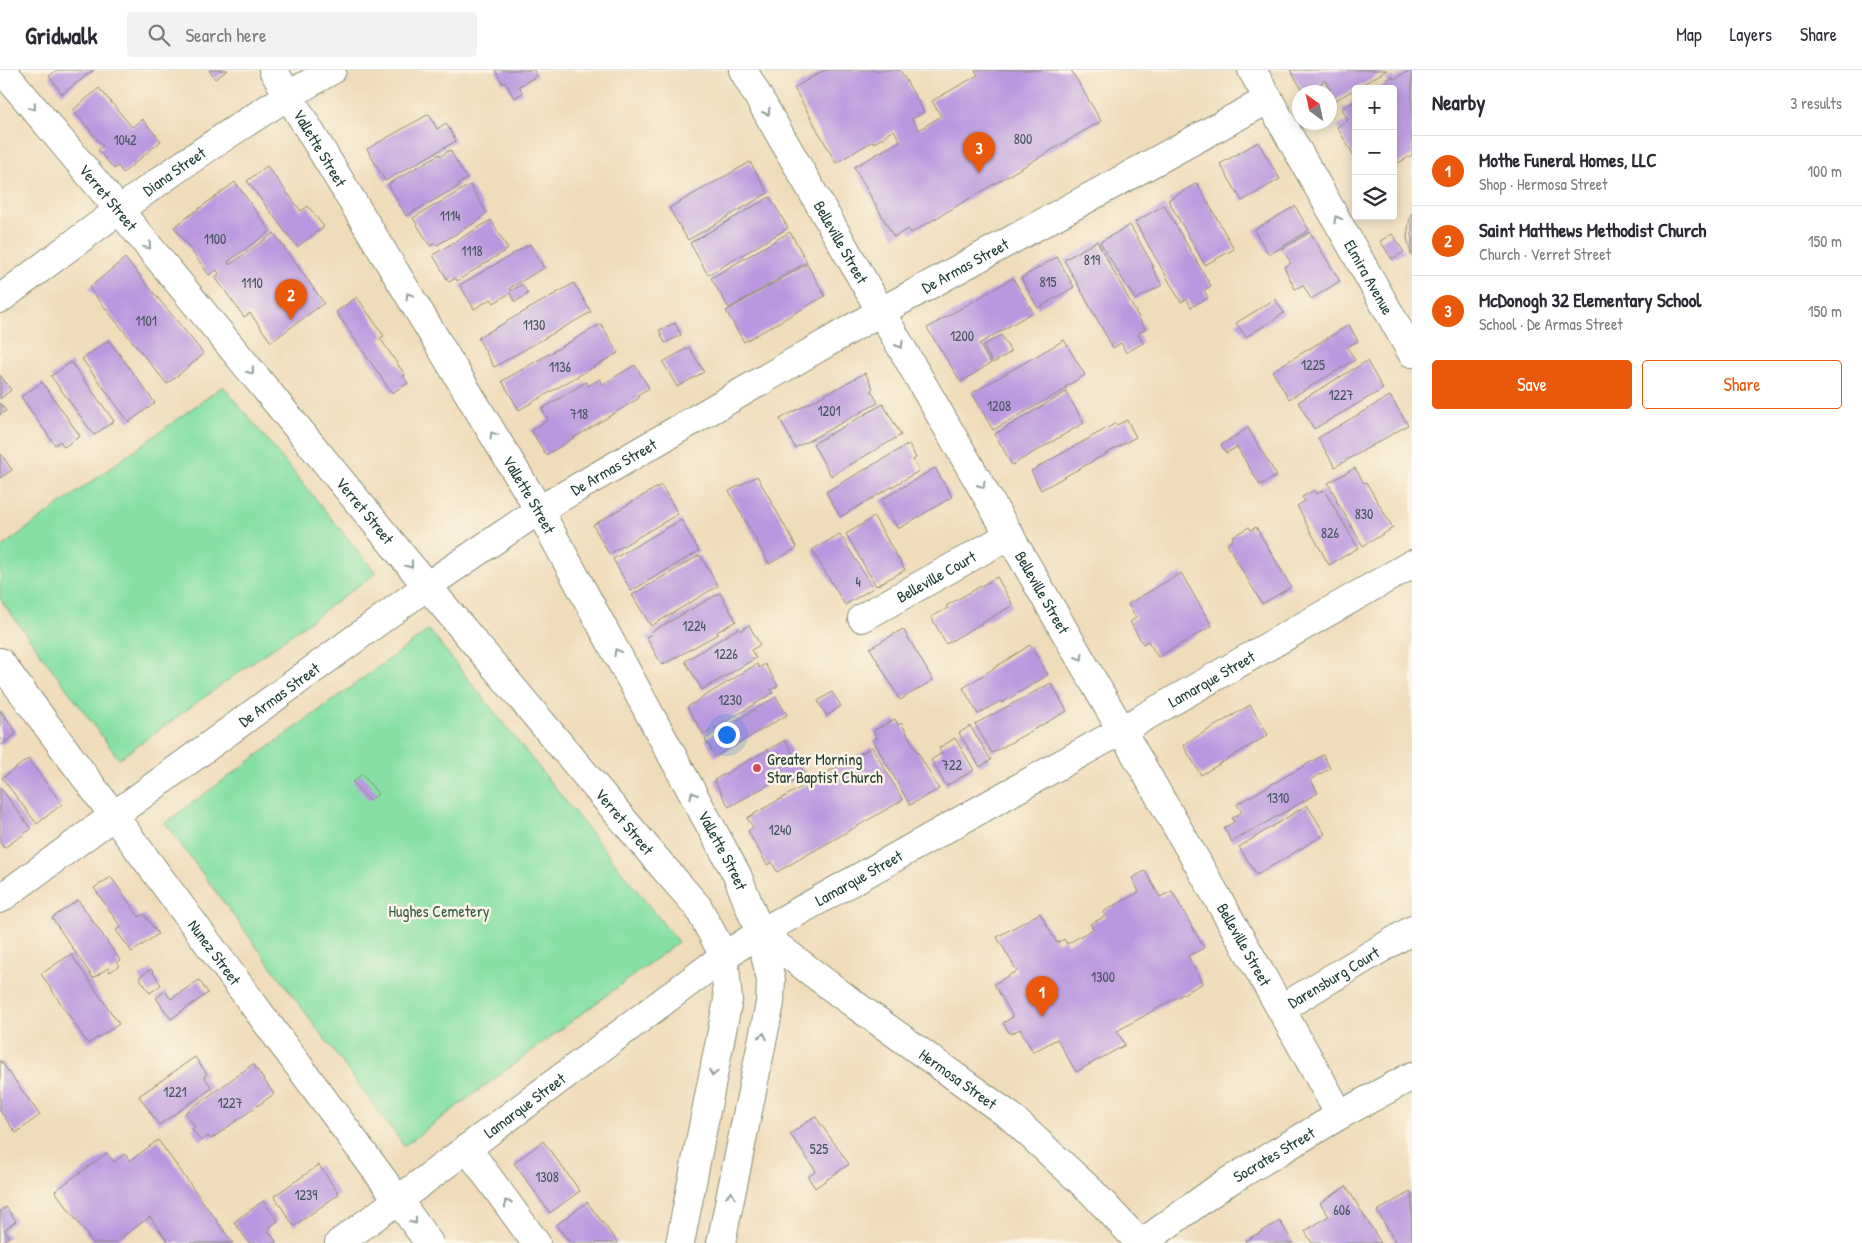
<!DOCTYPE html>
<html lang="en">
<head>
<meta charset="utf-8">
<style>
	body { margin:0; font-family:"Patrick Hand",sans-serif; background:#f2f2f3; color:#2b2b33 }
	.controls { position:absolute; right:15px; top:15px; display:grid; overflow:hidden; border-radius:5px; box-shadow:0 2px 12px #0003 }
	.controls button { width:45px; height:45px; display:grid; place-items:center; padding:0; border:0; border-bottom:1px solid #e1e1e2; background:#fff; color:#2b2b33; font:25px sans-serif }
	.compass { position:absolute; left:1292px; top:15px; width:45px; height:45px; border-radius:50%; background:#fff; box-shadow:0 2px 12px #0003; rotate:327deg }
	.you { position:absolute; left:726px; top:664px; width:18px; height:18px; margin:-12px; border:4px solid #fff; border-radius:50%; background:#1a73e8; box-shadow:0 0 0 8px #1a73e833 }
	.badge { display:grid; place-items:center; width:32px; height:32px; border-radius:50%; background:#ea580c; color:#fff; font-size:16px; font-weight:700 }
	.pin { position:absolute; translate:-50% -41px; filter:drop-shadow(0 1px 2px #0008) }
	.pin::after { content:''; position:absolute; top:26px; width:18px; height:15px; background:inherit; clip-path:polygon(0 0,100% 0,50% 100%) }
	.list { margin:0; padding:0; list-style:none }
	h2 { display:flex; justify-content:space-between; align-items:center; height:65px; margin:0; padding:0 20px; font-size:21px }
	h2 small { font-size:16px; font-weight:400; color:#7c7c81 }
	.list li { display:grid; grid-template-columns:32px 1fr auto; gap:15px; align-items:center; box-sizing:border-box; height:70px; padding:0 20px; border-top:1px solid #e1e1e2 }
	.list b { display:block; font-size:19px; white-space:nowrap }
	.list p { margin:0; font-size:16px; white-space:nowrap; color:#7c7c81 }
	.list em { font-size:16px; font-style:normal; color:#7c7c81 }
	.actions { display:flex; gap:10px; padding:15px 20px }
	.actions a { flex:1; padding:11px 0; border:1px solid #ea580c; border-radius:5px; text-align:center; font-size:18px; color:#ea580c }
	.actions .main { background:#ea580c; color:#fff }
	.icon { flex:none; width:28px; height:28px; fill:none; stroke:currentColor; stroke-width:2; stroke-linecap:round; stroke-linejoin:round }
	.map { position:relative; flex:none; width:1412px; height:1173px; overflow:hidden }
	header { display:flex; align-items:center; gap:30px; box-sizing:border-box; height:70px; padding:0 25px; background:#fff; border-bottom:1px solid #e1e1e2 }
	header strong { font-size:24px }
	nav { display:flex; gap:28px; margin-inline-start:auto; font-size:18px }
	.search { width:350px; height:45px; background:#f2f2f3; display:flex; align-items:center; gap:12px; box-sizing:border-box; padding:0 18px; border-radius:5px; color:#7c7c81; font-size:19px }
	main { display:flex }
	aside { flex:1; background:#fff }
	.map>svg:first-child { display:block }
	.green { fill:#86e0a6; stroke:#528e6d }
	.building { fill:#b998df }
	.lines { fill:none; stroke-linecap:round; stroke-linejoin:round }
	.street-casing { stroke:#878c77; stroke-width:30 }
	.secondary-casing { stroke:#878c77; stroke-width:30 }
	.street { stroke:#fff; stroke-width:28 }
	.secondary { stroke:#fff; stroke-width:28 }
	.oneway { stroke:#8f9e9a }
	.poi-dot { fill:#d1495b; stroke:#fcf5e5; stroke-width:2 }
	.labels { text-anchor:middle; stroke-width:5; stroke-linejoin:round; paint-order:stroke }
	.number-label { font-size:14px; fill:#46545f }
	.street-label { font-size:16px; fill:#1f3d34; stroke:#fcf5e5 }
	.poi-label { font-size:16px; fill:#1f3d34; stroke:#fcf5e5; text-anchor:start }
	.park-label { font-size:16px; fill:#345e4b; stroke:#fcf5e5 }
</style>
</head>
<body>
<header>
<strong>Gridwalk</strong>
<div class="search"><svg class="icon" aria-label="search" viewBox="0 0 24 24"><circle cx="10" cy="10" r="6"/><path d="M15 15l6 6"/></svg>Search here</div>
<nav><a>Map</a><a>Layers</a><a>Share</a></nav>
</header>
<main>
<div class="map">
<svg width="1412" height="1173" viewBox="0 0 1412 1173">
	<rect width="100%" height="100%" fill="#fcf5e5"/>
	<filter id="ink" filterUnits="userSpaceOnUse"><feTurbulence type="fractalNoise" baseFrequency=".02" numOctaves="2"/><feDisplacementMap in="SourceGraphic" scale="10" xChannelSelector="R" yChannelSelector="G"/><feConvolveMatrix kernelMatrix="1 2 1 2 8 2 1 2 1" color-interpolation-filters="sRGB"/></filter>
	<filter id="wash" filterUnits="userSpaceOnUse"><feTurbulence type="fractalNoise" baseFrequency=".0096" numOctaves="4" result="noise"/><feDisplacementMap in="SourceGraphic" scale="20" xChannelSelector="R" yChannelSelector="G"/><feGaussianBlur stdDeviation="1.12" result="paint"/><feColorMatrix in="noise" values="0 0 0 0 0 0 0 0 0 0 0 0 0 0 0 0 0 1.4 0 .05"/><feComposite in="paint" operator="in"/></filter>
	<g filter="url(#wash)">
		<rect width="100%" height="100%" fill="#efdcba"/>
		<!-- green -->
		<path class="green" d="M223,316L376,503L119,689L0,529V478Z
			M429,560L678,872L404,1076L165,753Z"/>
		<g id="blocks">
			<!-- building -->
			<path class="building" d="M57,0H94L62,24L49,6Z
				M209,0H228L215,9Z
				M495,0H534L537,6L519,16L523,23L514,28L505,12L503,14Z
				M824,0H900L924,42L912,49L919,60L941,46L932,31L978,5L975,0H1071L1101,51L911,163L908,159L894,167L854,97L900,71L894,60L885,65L886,66L874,73L873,71L836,93L794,18Z
				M1290,0H1387L1336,30L1325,11L1304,22Z
				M1410,0H1412V85L1393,96V19H1377L1387,13L1386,10L1392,6L1394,9Z
				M99,18L132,57L142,49L161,71L123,103L118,96L114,99L98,80L103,76L73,40Z
				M1356,28V89L1337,57L1348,50L1342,39L1355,31L1353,29Z
				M429,44L437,59L446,53L456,71L385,111L367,79Z
				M1258,72L1280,109L1242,131L1220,94Z
				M450,80L467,109L458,114L459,116L406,146L388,114L440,84L441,86Z
				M750,92L768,123L688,170L669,138Z
				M267,96L301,141L308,136L324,157L297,177L247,111Z
				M235,112L270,161L228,192L229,195L274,163L324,233L271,272L250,243L244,247L215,207L219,204L217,200L209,205L174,157Z
				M1197,113L1234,179L1205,195L1168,130Z
				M470,115L487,143L480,148L481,149L437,175L435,173L430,176L413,148Z
				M770,127L788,158L708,205L690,173Z
				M1164,135L1211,216L1204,220L1208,228L1191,237L1187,229L1181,232L1135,152Z
				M1295,136L1309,160L1269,185L1254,160Z
				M1412,143V185H1411L1407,167L1410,146Z
				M491,150L508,179L457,211L456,208L449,212L433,185Z
				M1130,155L1154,197H1152L1162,215L1135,230L1100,172Z
				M790,162L807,192L729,238L711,208Z
				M1310,162L1340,211L1311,229L1303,215L1295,219L1284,197L1291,193L1282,179Z
				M1392,164L1404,182L1392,189L1380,171Z
				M1097,171L1145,259L1138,264L1143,273L1126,283L1121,273L1113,278L1064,190Z
				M530,174L544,198L510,218L511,221L522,214L528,224L515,232L510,223L494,233L491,229L474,239L460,215Z
				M1057,187L1074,217L1038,238L1021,208Z
				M125,188L204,284L167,314L89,218Z
				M807,194L825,226L744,272L726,241Z
				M1013,208L1033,242L979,274L991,293L961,312L927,258Z
				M574,213L591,242L494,297L478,268Z
				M357,227L384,266L380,268L405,305L403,306L408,313L392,323L336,242Z
				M1275,229L1284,243L1246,267L1236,253Z
				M675,253L681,265L665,273L659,260Z
				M601,254L618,283L519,340L502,311Z
				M1349,255L1358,271L1347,277L1355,290L1289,329L1272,301Z
				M1001,265L1011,282L993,293L983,276Z
				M109,270L155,333L129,352L82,289Z
				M1064,270L1085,305L1065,317L1066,319L993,360L972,323Z
				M689,277L704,302L677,317L663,292Z
				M1367,291L1383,319L1314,359L1298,332Z
				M71,292L114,351L94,365L51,306Z
				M635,295L649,318L637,325L639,328L546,385L531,360L548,350L542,339L586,312L588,316L600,309L603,314Z
				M865,303L873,318L871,320L878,333L795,378L780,349Z
				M0,305L11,320L0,329Z
				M42,312L80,366L64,377L60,371L55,375L21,327Z
				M1066,322L1084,353L1012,395L995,364Z
				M1390,326L1408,355L1335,397L1318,368Z
				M0,333L6,341L0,345Z
				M883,334L901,365L831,406L813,374Z
				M1127,350L1136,367L1041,420L1031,401L1116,353L1117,355Z
				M1248,358L1277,406L1260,415L1237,377L1226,383L1221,375Z
				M909,374L916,388L913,390L919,401L840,447L826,422Z
				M0,384H1L12,400L0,408Z
				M935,398L952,427L898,459L881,430Z
				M1355,398L1364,413L1366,412L1393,458L1363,476L1336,430L1337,429L1328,413Z
				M757,406L797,478L769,494L729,421Z
				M661,415L678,444L609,484L593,455Z
				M1314,420L1316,424L1324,420L1358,478L1329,495L1303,448H1304L1297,436L1305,431L1302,427Z
				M874,447L905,500L876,516L846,464Z
				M681,450L699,481L631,521L613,489Z
				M1249,457L1251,460L1256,457L1291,517L1262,534L1227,474L1233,470L1232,467Z
				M840,464L873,518L845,535L812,480Z
				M700,485L718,516L651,556L632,525Z
				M1181,503L1212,556L1158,587L1148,571L1143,574L1130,552L1136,548L1128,534Z
				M997,507L1013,535L946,574L931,547L948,538L946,536Z
				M720,523L736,551L717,562L718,564L662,595L646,567L652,564L651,562Z
				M749,555L760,575L751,580L756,588L702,620L685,591L739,558L740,561Z
				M903,559L933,610L900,630L870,578Z
				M1030,575L1048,605L1002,633L1000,631L978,644L963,618Z
				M757,594L759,598L765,594L778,616L771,620L773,623L704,665L687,637Z
				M1051,613L1067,641L992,683L975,654Z
				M832,622L841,636L827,646L818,631Z
				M776,627L787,645L715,687L705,669Z
				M1250,635L1268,665L1201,705L1183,675Z
				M0,640L17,663L0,676Z
				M895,649L898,655L901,653L939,719L910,735L873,670L877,668L873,661Z
				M970,656L991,690L980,697L959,663Z
				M955,668L974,700L946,716L931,690L942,683L939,678Z
				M785,670L805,704L785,715L780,708L729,737L714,710Z
				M872,677L903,730L777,802L772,792L767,795L748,761L753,757L747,748Z
				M1323,685L1330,698L1311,710L1318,723L1232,772L1224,758L1234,752L1232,748L1242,742L1237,734Z
				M28,689L62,734L37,754L2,708Z
				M362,704L378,724L369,731L353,712Z
				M0,717L31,759L4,778L0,773Z
				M1307,735L1325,764L1257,805L1239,777Z
				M1145,801L1160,827L1172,821L1204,878L1188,886L1203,913L1117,961L1125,975L1076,1002L1057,969L1033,982L1020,959L1010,964L1003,953L1013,947L994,914L1017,901L997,867L1040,843L1057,873L1064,869L1067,874L1093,859L1090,854L1106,846L1103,842L1139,822L1132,808Z
				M111,807L139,847L144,844L158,864L132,882L116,860L121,857L94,818Z
				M78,830L120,890L117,892L119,896L110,902L108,898L93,908L52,848Z
				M71,884L119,954L88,974L41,904Z
				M151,899L161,915L150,923L139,907Z
				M199,910L208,923L171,949L156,928L165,921L171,929Z
				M195,987L207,1004L204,1006L212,1018L159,1055L139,1026Z
				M0,990L40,1045L16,1063L0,1041Z
				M253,994L274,1024L211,1069L208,1066L201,1071L192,1059L195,1057L185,1043Z
				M815,1046L849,1094L815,1118L808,1107L816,1101L790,1064Z
				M158,1070L233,1173H169L150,1147L114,1173H93L55,1121L107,1083L114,1092L125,1084L130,1091Z
				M543,1071L580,1121L550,1143L514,1093Z
				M319,1095L339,1124L294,1156L274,1126Z
				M1346,1116L1381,1173H1312L1305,1161L1329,1146L1320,1133Z
				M1410,1122L1412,1126V1173H1396L1377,1141Z
				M263,1131L278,1151L267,1159L277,1173H249L234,1152Z
				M587,1132L618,1173H570L556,1155Z
				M6,1137L16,1151L4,1160L9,1167L0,1173V1141Z
				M1280,1151L1293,1173H1247L1245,1171Z"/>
		</g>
	</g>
	<g filter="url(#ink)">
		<use href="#blocks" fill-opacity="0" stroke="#878c77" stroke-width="1"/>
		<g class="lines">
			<!-- street casing -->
			<g class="street-casing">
				<g id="street">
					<path id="s1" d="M743,0C868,221 996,441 1122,661C1195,789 1269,916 1340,1045"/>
					<path id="s2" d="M1252,0L1412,283"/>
					<path id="s3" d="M0,229C107,148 215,67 332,0"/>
					<path id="s4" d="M862,548L1010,465"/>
					<path id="s5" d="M0,592L398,1130L339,1173"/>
					<path id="s6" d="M0,829L427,516L539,440L880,242L1269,29"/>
					<path id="s7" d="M760,863L847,929L1010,1046L1091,1121L1140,1173"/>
					<path id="s8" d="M1282,938L1412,860"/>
					<path id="s9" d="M1142,1173L1224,1114L1340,1045L1412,1006"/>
				</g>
			</g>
			<!-- secondary casing -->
			<g class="secondary-casing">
				<g id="secondary">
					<path id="s10" d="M2,0L119,140L427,516L657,790L698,837L724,886L728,930L680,1173"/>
					<path id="s11" d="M273,0L539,440L737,805L760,863L771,910L770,933L721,1173"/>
					<path d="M467,1078L536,1173"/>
					<path id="s12" d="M429,1173L398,1130L724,886L760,863L1122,660L1412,494"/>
				</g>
			</g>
			<!-- street -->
			<use href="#street" class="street"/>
			<!-- secondary -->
			<use href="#secondary" class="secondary"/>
		</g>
		<!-- one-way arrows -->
		<defs><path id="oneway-chevron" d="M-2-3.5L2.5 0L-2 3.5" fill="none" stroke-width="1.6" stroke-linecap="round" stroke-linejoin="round" transform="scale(1.25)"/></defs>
		<g class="oneway">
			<use href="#oneway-chevron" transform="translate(33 37) rotate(50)"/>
			<use href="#oneway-chevron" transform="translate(767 42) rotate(60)"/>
			<use href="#oneway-chevron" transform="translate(1337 149) rotate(-119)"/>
			<use href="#oneway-chevron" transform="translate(148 176) rotate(51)"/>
			<use href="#oneway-chevron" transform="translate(409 226) rotate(-121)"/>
			<use href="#oneway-chevron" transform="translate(900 275) rotate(60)"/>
			<use href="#oneway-chevron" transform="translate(251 301) rotate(51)"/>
			<use href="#oneway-chevron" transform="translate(493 365) rotate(-121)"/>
			<use href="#oneway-chevron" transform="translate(982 415) rotate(60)"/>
			<use href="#oneway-chevron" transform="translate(410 495) rotate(51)"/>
			<use href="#oneway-chevron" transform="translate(617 582) rotate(-119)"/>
			<use href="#oneway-chevron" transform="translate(1080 587) rotate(60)"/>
			<use href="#oneway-chevron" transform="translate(693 725) rotate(-118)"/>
			<use href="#oneway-chevron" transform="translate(763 966) rotate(-79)"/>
			<use href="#oneway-chevron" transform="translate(713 1003) rotate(101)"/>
			<use href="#oneway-chevron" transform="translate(731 1125) rotate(-79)"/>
			<use href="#oneway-chevron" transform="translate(507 1133) rotate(-126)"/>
			<use href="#oneway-chevron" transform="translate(414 1151) rotate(54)"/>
		</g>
	</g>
	<!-- markers -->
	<circle class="poi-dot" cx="757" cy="698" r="5"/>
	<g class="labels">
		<!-- number labels -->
		<g class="number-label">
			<text x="1023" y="74">800</text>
			<text x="125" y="75">1042</text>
			<text x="450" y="151">1114</text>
			<text x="215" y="174">1100</text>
			<text x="472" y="186">1118</text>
			<text x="1092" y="195">819</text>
			<text x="1048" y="217">815</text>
			<text x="252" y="218">1110</text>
			<text x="146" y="256">1101</text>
			<text x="534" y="260">1130</text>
			<text x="962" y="271">1200</text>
			<text x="1313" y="300">1225</text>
			<text x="560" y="302">1136</text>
			<text x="1341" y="330">1227</text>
			<text x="999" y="341">1208</text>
			<text x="829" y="346">1201</text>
			<text x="579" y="349">718</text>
			<text x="1364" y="449">830</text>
			<text x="1330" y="468">826</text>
			<text x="858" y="517">4</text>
			<text x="694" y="561">1224</text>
			<text x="726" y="589">1226</text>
			<text x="730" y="635">1230</text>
			<text x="952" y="700">722</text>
			<text x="1278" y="733">1310</text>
			<text x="780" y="765">1240</text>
			<text x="1103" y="912">1300</text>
			<text x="175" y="1027">1221</text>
			<text x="230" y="1038">1227</text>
			<text x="819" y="1084">525</text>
			<text x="547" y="1112">1308</text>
			<text x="306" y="1130">1239</text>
			<text x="1342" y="1145">606</text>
		</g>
		<!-- street labels -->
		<g class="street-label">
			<text dy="6" stroke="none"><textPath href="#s11" startOffset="91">Vallette Street</textPath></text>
			<text dy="6" stroke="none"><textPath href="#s3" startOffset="216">Diana Street</textPath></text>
			<text dy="6" stroke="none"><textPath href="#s10" startOffset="166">Verret Street</textPath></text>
			<text dy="6" stroke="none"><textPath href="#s1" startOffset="198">Belleville Street</textPath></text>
			<text dy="6" stroke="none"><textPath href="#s6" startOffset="1156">De Armas Street</textPath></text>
			<text dy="6" stroke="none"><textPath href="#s2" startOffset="238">Elmira Avenue</textPath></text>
			<text dy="6" stroke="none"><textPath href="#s6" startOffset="751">De Armas Street</textPath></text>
			<text dy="6" stroke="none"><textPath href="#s11" startOffset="496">Vallette Street</textPath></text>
			<text dy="6" stroke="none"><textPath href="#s10" startOffset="571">Verret Street</textPath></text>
			<text dy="6" stroke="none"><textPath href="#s4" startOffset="85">Belleville Court</textPath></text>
			<text dy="6" stroke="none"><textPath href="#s1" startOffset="602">Belleville Street</textPath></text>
			<text dy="6" stroke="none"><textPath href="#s12" startOffset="1021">Lamarque Street</textPath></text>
			<text dy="6" stroke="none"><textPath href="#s6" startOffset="346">De Armas Street</textPath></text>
			<text dy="6" stroke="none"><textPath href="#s10" startOffset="976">Verret Street</textPath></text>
			<text dy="6" stroke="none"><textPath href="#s11" startOffset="901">Vallette Street</textPath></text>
			<text dy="6" stroke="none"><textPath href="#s12" startOffset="616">Lamarque Street</textPath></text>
			<text dy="6" stroke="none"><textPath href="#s1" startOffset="1008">Belleville Street</textPath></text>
			<text dy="6" stroke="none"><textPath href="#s5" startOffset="361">Nunez Street</textPath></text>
			<text dy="6" stroke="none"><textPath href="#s8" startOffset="60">Darensburg Court</textPath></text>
			<text dy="6" stroke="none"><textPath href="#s7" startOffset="246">Hermosa Street</textPath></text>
			<text dy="6" stroke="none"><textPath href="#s12" startOffset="211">Lamarque Street</textPath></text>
			<text dy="6" stroke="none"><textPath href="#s9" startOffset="159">Socrates Street</textPath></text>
		</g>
		<!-- poi labels -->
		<g class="poi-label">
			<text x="767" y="695">Greater Morning<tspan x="767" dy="18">Star Baptist Church</tspan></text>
		</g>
		<!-- park labels -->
		<g class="park-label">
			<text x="439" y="847">Hughes Cemetery</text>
		</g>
	</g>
</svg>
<div class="controls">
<button>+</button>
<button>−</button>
<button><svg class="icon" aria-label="layers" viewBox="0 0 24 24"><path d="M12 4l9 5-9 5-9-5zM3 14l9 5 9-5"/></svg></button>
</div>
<svg class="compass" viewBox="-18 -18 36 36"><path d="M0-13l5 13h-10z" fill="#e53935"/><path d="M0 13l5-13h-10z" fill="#7c7c81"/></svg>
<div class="you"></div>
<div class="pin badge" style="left:1042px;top:947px">1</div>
<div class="pin badge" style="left:291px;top:250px">2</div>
<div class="pin badge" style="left:979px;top:103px">3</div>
</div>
<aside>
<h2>Nearby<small>3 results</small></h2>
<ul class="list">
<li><span class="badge">1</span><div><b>Mothe Funeral Homes, LLC</b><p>Shop · Hermosa Street</p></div><em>100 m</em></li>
<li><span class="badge">2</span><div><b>Saint Matthews Methodist Church</b><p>Church · Verret Street</p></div><em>150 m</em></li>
<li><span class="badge">3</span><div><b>McDonogh 32 Elementary School</b><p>School · De Armas Street</p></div><em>150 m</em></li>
</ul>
<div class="actions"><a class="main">Save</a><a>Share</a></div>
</aside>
</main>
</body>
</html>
